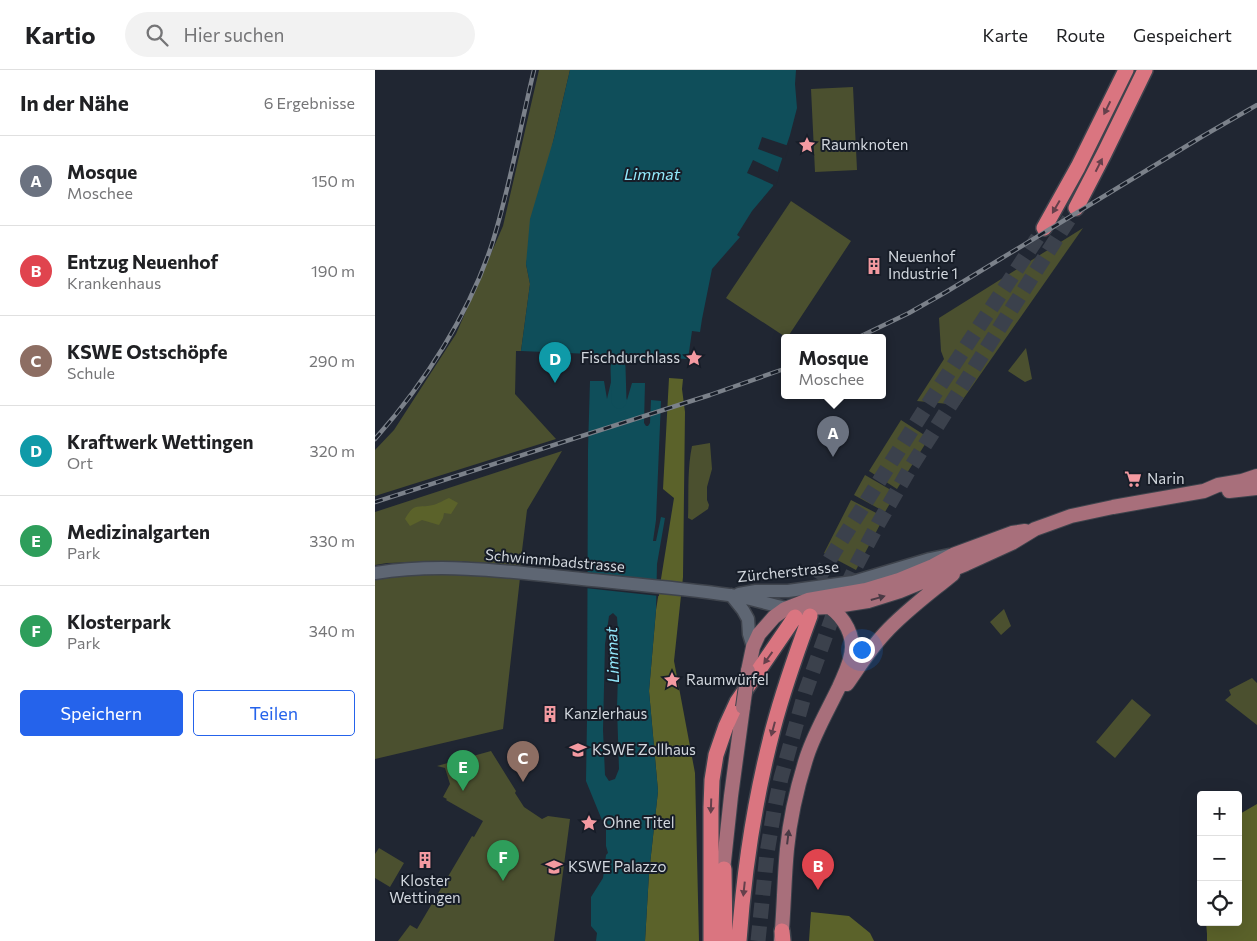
<!DOCTYPE html>
<html lang="de">
<head>
<meta charset="utf-8">
<style>
	body { margin:0; font-family:Commissioner,sans-serif; background:#f2f2f2; color:#202124 }
	.controls { position:absolute; right:15px; bottom:15px; display:grid; overflow:hidden; border-radius:5px; box-shadow:0 5px 20px #0002 }
	.controls button { width:45px; height:45px; display:grid; place-items:center; padding:0; border:0; border-bottom:1px solid #e0e0e0; background:#fff; color:#202124; font:25px sans-serif }
	.you { position:absolute; left:486px; top:579px; width:18px; height:18px; margin:-12px; border:4px solid #fff; border-radius:50%; background:#1a73e8; box-shadow:0 0 0 8px #1a73e833 }
	.badge { display:grid; place-items:center; width:32px; height:32px; border-radius:50%; background:#2563eb; color:#fff; font-size:16px; font-weight:700 }
	.pin { position:absolute; translate:-50% -41px; filter:drop-shadow(0 1px 2px #0008) }
	.pin::after { content:''; position:absolute; top:26px; width:18px; height:15px; background:inherit; clip-path:polygon(0 0,100% 0,50% 100%) }
	.popup { position:absolute; left:406px; top:264px; width:105px; height:65px; box-sizing:border-box; display:grid; place-content:center; border-radius:5px; background:#fff; filter:drop-shadow(0 1px 4px #0005); font-size:16px; white-space:nowrap; color:#757577 }
	.popup b { font-size:19px; color:#202124 }
	.popup::after { content:''; position:absolute; left:50%; top:100%; margin-left:-10px; border:10px solid transparent; border-top-color:#fff }
	.list { margin:0; padding:0; list-style:none }
	h2 { display:flex; justify-content:space-between; align-items:center; height:65px; margin:0; padding:0 20px; font-size:21px }
	h2 small { font-size:16px; font-weight:400; color:#757577 }
	.list li { display:grid; grid-template-columns:32px 1fr auto; gap:15px; align-items:center; box-sizing:border-box; height:90px; padding:0 20px; border-top:1px solid #e0e0e0 }
	.list b { display:block; font-size:19px; white-space:nowrap }
	.list p { margin:0; font-size:16px; white-space:nowrap; color:#757577 }
	.list em { font-size:16px; font-style:normal; color:#757577 }
	.actions { display:flex; gap:10px; padding:15px 20px }
	.actions a { flex:1; padding:11px 0; border:1px solid #2563eb; border-radius:5px; text-align:center; font-size:18px; color:#2563eb }
	.actions .main { background:#2563eb; color:#fff }
	.icon { flex:none; width:28px; height:28px; fill:none; stroke:currentColor; stroke-width:2; stroke-linecap:round; stroke-linejoin:round }
	.map { position:relative; flex:none; width:882px; height:871px; overflow:hidden }
	header { display:flex; align-items:center; gap:30px; box-sizing:border-box; height:70px; padding:0 25px; background:#fff; border-bottom:1px solid #e0e0e0 }
	header strong { font-size:24px }
	nav { display:flex; gap:28px; margin-inline-start:auto; font-size:18px }
	.search { width:350px; height:45px; background:#f2f2f2; display:flex; align-items:center; gap:12px; box-sizing:border-box; padding:0 18px; border-radius:28px; color:#757577; font-size:19px }
	main { display:flex }
	aside { flex:1; background:#fff }
	.map>svg:first-child { display:block }
	.green { fill:#4b502f }
	.forest { fill:#5b622a }
	.water { fill:#0f4e5a; fill-rule:evenodd }
	.pier { fill:#202632 }
	.lines { fill:none; stroke-linecap:round; stroke-linejoin:round }
	.river { stroke:#0f4e5a; stroke-width:15 }
	.motorway-tunnel { stroke:#3b414c; stroke-width:15; stroke-dasharray:15 8; stroke-linecap:butt }
	.secondary-casing { stroke:#3e434c; stroke-width:15 }
	.primary-casing { stroke:#3e434c; stroke-width:16 }
	.motorway-casing { stroke:#3e434c; stroke-width:18 }
	.secondary { stroke:#5e6673; stroke-width:12 }
	.primary { stroke:#a86f7b; stroke-width:14 }
	.motorway { stroke:#da7580; stroke-width:15 }
	.rail-casing { stroke:#7b818a; stroke-width:4.5 }
	.rail { stroke:#171d28; stroke-width:2.5; stroke-dasharray:8; stroke-linecap:butt }
	.primary-bridge-casing { stroke:#3e434c; stroke-width:16; stroke-linecap:butt }
	.primary-bridge { stroke:#a86f7b; stroke-width:14 }
	.oneway { fill:#65404b }
	.oneway2 { fill:#4a3a45 }
	.labels { text-anchor:middle; stroke-width:4; stroke-linejoin:round; paint-order:stroke }
	.poi-label { font-size:15px; fill:#d2d7de; stroke:#171d28; text-anchor:start }
	.street-label { font-size:15px; fill:#d2d7de; stroke:#171d28 }
	.water-label { font-size:16px; font-style:italic; fill:#93e8fc; stroke:#171d28 }
</style>
</head>
<body>
<header>
<strong>Kartio</strong>
<div class="search"><svg class="icon" aria-label="search" viewBox="0 0 24 24"><circle cx="10" cy="10" r="6"/><path d="M15 15l6 6"/></svg>Hier suchen</div>
<nav><a>Karte</a><a>Route</a><a>Gespeichert</a></nav>
</header>
<main>
<aside>
<h2>In der Nähe<small>6 Ergebnisse</small></h2>
<ul class="list">
<li><span class="badge" style="background:#6b7280">A</span><div><b>Mosque</b><p>Moschee</p></div><em>150 m</em></li>
<li><span class="badge" style="background:#e0444e">B</span><div><b>Entzug Neuenhof</b><p>Krankenhaus</p></div><em>190 m</em></li>
<li><span class="badge" style="background:#8d6e63">C</span><div><b>KSWE Ostschöpfe</b><p>Schule</p></div><em>290 m</em></li>
<li><span class="badge" style="background:#0f9aa8">D</span><div><b>Kraftwerk Wettingen</b><p>Ort</p></div><em>320 m</em></li>
<li><span class="badge" style="background:#2e9e5b">E</span><div><b>Medizinalgarten</b><p>Park</p></div><em>330 m</em></li>
<li><span class="badge" style="background:#2e9e5b">F</span><div><b>Klosterpark</b><p>Park</p></div><em>340 m</em></li>
</ul>
<div class="actions"><a class="main">Speichern</a><a>Teilen</a></div>
</aside>
<div class="map">
<svg width="882" height="871" viewBox="0 0 882 871">
	<rect width="100%" height="100%" fill="#202632"/>
	<!-- green -->
	<path class="green" d="M164,0H195L179,68L151,194L155,214L146,281H141L140,324L181,369L0,426V380L19,360L81,264L128,156Z
		M478,17L482,100L440,102L436,19Z
		M416,131L476,171L412,268L351,228Z
		M708,158L584,335L542,331L569,289L566,281L564,248Z
		M651,278L657,309L650,312L633,301Z
		M526,350L554,368L522,419L494,401Z
		M335,373L337,399L332,417V430L334,435L333,439L317,450L313,448C314,424 312,400 317,376Z
		M187,381L152,440L145,497L85,491L12,493L0,495V442Z
		M490,405L521,423L510,442L479,425Z
		M476,430L509,447L481,500L449,483Z
		M85,500L145,508L128,659L0,689V509Z
		M629,539L636,556L626,565L615,552Z
		M877,608L882,613V655L850,630L856,625L854,620Z
		M757,629L776,645L740,688L721,672Z
		M116,681L141,721L140,723L149,737L167,749L173,746L195,749L179,871H23L35,855L42,859L97,766L99,767L108,751L71,730L72,729L68,727L75,714L70,698L62,696Z
		M4,778L29,793L15,817L0,808V784Z"/>
	<!-- forest -->
	<path class="forest" d="M294,308L308,309L307,319L310,342L308,507L299,591L320,703L324,871H270L274,803L283,721L274,621L281,540L299,428L288,419Z
		M74,428L83,433L76,444L69,443L68,448L64,455L47,450L35,456L30,449C40,431 42,439 58,435C63,434 69,430 74,428Z
		M882,734V871H832V864L831,852H863V745Z
		M436,842L474,846L495,863L499,871H434Z"/>
	<!-- water -->
	<path class="water" d="M195,0H421L420,14L422,38L415,65L398,116L377,141L362,165L365,167L337,199L327,249L325,262L317,261L313,289L290,288L289,290L283,289V287H274L272,289V291L256,290V287H252V290L236,289V286H232V289L217,288L216,284L146,281L155,214L151,194L155,149L179,68Z
		M215,311H229L232,329L236,312H249L251,328L252,330L257,313H270L269,353L271,356H273L275,353L276,330L286,331L281,450L278,471H281L286,447L290,448L282,494L281,540L274,621L283,721L274,803L270,871H221L222,863L216,856V827L228,808L231,785L233,783L231,776V760L211,711L212,650L213,379ZM238,543L242,547L244,575L242,637L244,699L240,709L234,711L230,705L228,660L230,574L234,546Z"/>
	<!-- pier -->
	<path class="pier" d="M387,67L414,76L410,89L383,79Z
		M378,90L405,103L401,116L372,103Z
		M210,503L284,511V526L210,518Z"/>
	<g class="lines">
		<!-- river -->
		<path class="river" d="M243,297L244,331"/>
		<!-- motorway-tunnel -->
		<path class="motorway-tunnel" d="M431,529L461,479L557,328L669,158
			M383,871L392,783L399,741L406,708L430,623L457,548L481,496L503,454L534,400L701,138"/>
		<!-- secondary casing -->
		<g class="secondary-casing">
			<path id="secondary" d="M0,503C69,492 139,502 207,509C256,514 306,518 354,525C374,527 393,535 413,538
				M364,524L381,521H413L478,512L555,489L574,485
				M356,525L368,540L373,549L374,564L378,577"/>
		</g>
		<!-- primary casing -->
		<g class="primary-casing">
			<path id="primary" d="M854,421L882,418
				M413,538H432L455,537L493,531L525,521L591,494L637,473L660,459L674,454L696,446L738,437L829,421L843,415L867,411L882,406
				M373,601L378,577L384,564L399,547L410,539L433,530L491,520L524,510L558,496L580,484L637,463L650,461
				M472,614C484,597 495,579 510,563C530,541 555,523 578,504
				M347,810L356,726L368,637
				M406,871C409,841 409,810 412,779C415,748 422,717 432,686C440,662 453,640 464,617C469,605 477,591 477,577C477,559 465,543 450,534"/>
		</g>
		<!-- motorway casing -->
		<g class="motorway-casing">
			<path id="motorway" d="M701,138L729,84L770,0
				M669,158L703,97L751,0
				M349,799L350,871
				M407,861L408,871
				M336,871V737L337,710L341,685L351,656L362,632L420,547
				M364,871C369,800 380,728 398,659C408,621 421,584 435,546"/>
		</g>
		<!-- secondary -->
		<use href="#secondary" class="secondary"/>
		<!-- primary -->
		<use href="#primary" class="primary"/>
		<!-- motorway -->
		<use href="#motorway" class="motorway"/>
		<!-- rail casing -->
		<g class="rail-casing">
			<path id="rail" d="M482,268L534,243L571,222L828,66L882,35
				M0,369C49,314 94,244 117,174C135,117 145,58 159,0
				M0,432L335,325L409,299"/>
		</g>
		<!-- rail -->
		<use href="#rail" class="rail"/>
		<!-- primary-bridge casing -->
		<g class="primary-bridge-casing">
			<path id="primary-bridge" d="M368,637L373,601"/>
		</g>
		<!-- primary-bridge -->
		<use href="#primary-bridge" class="primary-bridge"/>
	</g>
	<!-- one-way arrows -->
	<defs><path id="oneway-solid" d="M-6-.8H1V-3.2L6.5 0L1 3.2V.8H-6Z" transform="scale(1.25)"/></defs>
	<g class="oneway">
		<use href="#oneway-solid" transform="translate(732 38) rotate(116)"/>
		<use href="#oneway-solid" transform="translate(724 95) rotate(-63)"/>
		<use href="#oneway-solid" transform="translate(681 137) rotate(120)"/>
		<use href="#oneway-solid" transform="translate(393 588) rotate(126)"/>
		<use href="#oneway-solid" transform="translate(398 659) rotate(105)"/>
		<use href="#oneway-solid" transform="translate(336 736) rotate(92)"/>
		<use href="#oneway-solid" transform="translate(369 819) rotate(96)"/>
	</g>
	<g class="oneway2">
		<use href="#oneway-solid" transform="translate(503 528) rotate(-16)"/>
		<use href="#oneway-solid" transform="translate(413 767) rotate(-83)"/>
	</g>
	<!-- icons -->
	<defs>
		<g id="sight-bare" transform="scale(1.35)"><path d="M0-6L1.8-2.2L6-1.7L2.9 1.2L3.7 5.4L0 3.3L-3.7 5.4L-2.9 1.2L-6-1.7L-1.8-2.2Z" fill="#f49aa1" stroke="#171d28" stroke-width="2.5" paint-order="stroke"/></g>
		<g id="building-bare" transform="scale(1.35)"><path d="M-4-6H4V6H1V3H-1V6H-4ZM-2.5-4.3h1.7v1.8h-1.7ZM.8-4.3h1.7v1.8H.8ZM-2.5-1h1.7V.8h-1.7ZM.8-1h1.7V.8H.8Z" fill="#f49aa1" stroke="#171d28" stroke-width="2.5" paint-order="stroke"/></g>
		<g id="supermarket-bare" transform="scale(1.35)"><path d="M-6-5.5h2.5l.6 2H6L4.5 2H-2.5L-4.4-4H-6ZM-1.5 3.2a1.3 1.3 0 1 0 .1 0ZM3 3.2a1.3 1.3 0 1 0 .1 0Z" fill="#f49aa1" stroke="#171d28" stroke-width="2.5" paint-order="stroke"/></g>
		<g id="school-bare" transform="scale(1.35)"><path d="M0-5L7-2L0 1L-7-2ZM-4 1L0 2.5L4 1V4Q0 6-4 4Z" fill="#f49aa1" stroke="#171d28" stroke-width="2.5" paint-order="stroke"/></g>
	</defs>
	<g fill-rule="evenodd">
		<use href="#sight-bare" x="432" y="75"/>
		<use href="#building-bare" x="499" y="196"/>
		<use href="#sight-bare" x="319" y="288"/>
		<use href="#supermarket-bare" x="758" y="409"/>
		<use href="#sight-bare" x="297" y="610"/>
		<use href="#building-bare" x="175" y="644"/>
		<use href="#school-bare" x="203" y="680"/>
		<use href="#sight-bare" x="214" y="753"/>
		<use href="#building-bare" x="50" y="790"/>
		<use href="#school-bare" x="179" y="797"/>
	</g>
	<g class="labels">
		<!-- poi labels -->
		<g class="poi-label">
			<text x="446" y="80">Raumknoten</text>
			<text x="513" y="192">Neuenhof<tspan x="513" dy="17">Industrie 1</tspan></text>
			<text x="305" y="293" text-anchor="end">Fischdurchlass</text>
			<text x="772" y="414">Narin</text>
			<text x="311" y="615">Raumwürfel</text>
			<text x="189" y="649">Kanzlerhaus</text>
			<text x="217" y="685">KSWE Zollhaus</text>
			<text x="228" y="758">Ohne Titel</text>
			<text x="193" y="802">KSWE Palazzo</text>
			<text x="50" y="816" text-anchor="middle">Kloster<tspan x="50" dy="17">Wettingen</tspan></text>
		</g>
		<!-- street labels -->
		<g class="street-label">
			<text transform="translate(180 491) rotate(5)" y="5">Schwimmbadstrasse</text>
			<text transform="translate(413 502) rotate(-6)" y="5">Zürcherstrasse</text>
		</g>
		<!-- water labels -->
		<g class="water-label">
			<text x="277" y="110">Limmat</text>
			<text transform="translate(237 585) rotate(-92)" y="6">Limmat</text>
		</g>
	</g>
</svg>
<div class="controls">
<button>+</button>
<button>−</button>
<button><svg class="icon" aria-label="locate" viewBox="0 0 24 24"><circle cx="12" cy="12" r="6"/><path d="M12 2v4M12 18v4M2 12h4M18 12h4"/></svg></button>
</div>
<div class="you"></div>
<div class="pin badge" style="left:458px;top:387px;background:#6b7280">A</div>
<div class="popup"><b>Mosque</b>Moschee</div>
<div class="pin badge" style="left:443px;top:820px;background:#e0444e">B</div>
<div class="pin badge" style="left:148px;top:712px;background:#8d6e63">C</div>
<div class="pin badge" style="left:180px;top:313px;background:#0f9aa8">D</div>
<div class="pin badge" style="left:88px;top:721px;background:#2e9e5b">E</div>
<div class="pin badge" style="left:128px;top:811px;background:#2e9e5b">F</div>
</div>
</main>
</body>
</html>
